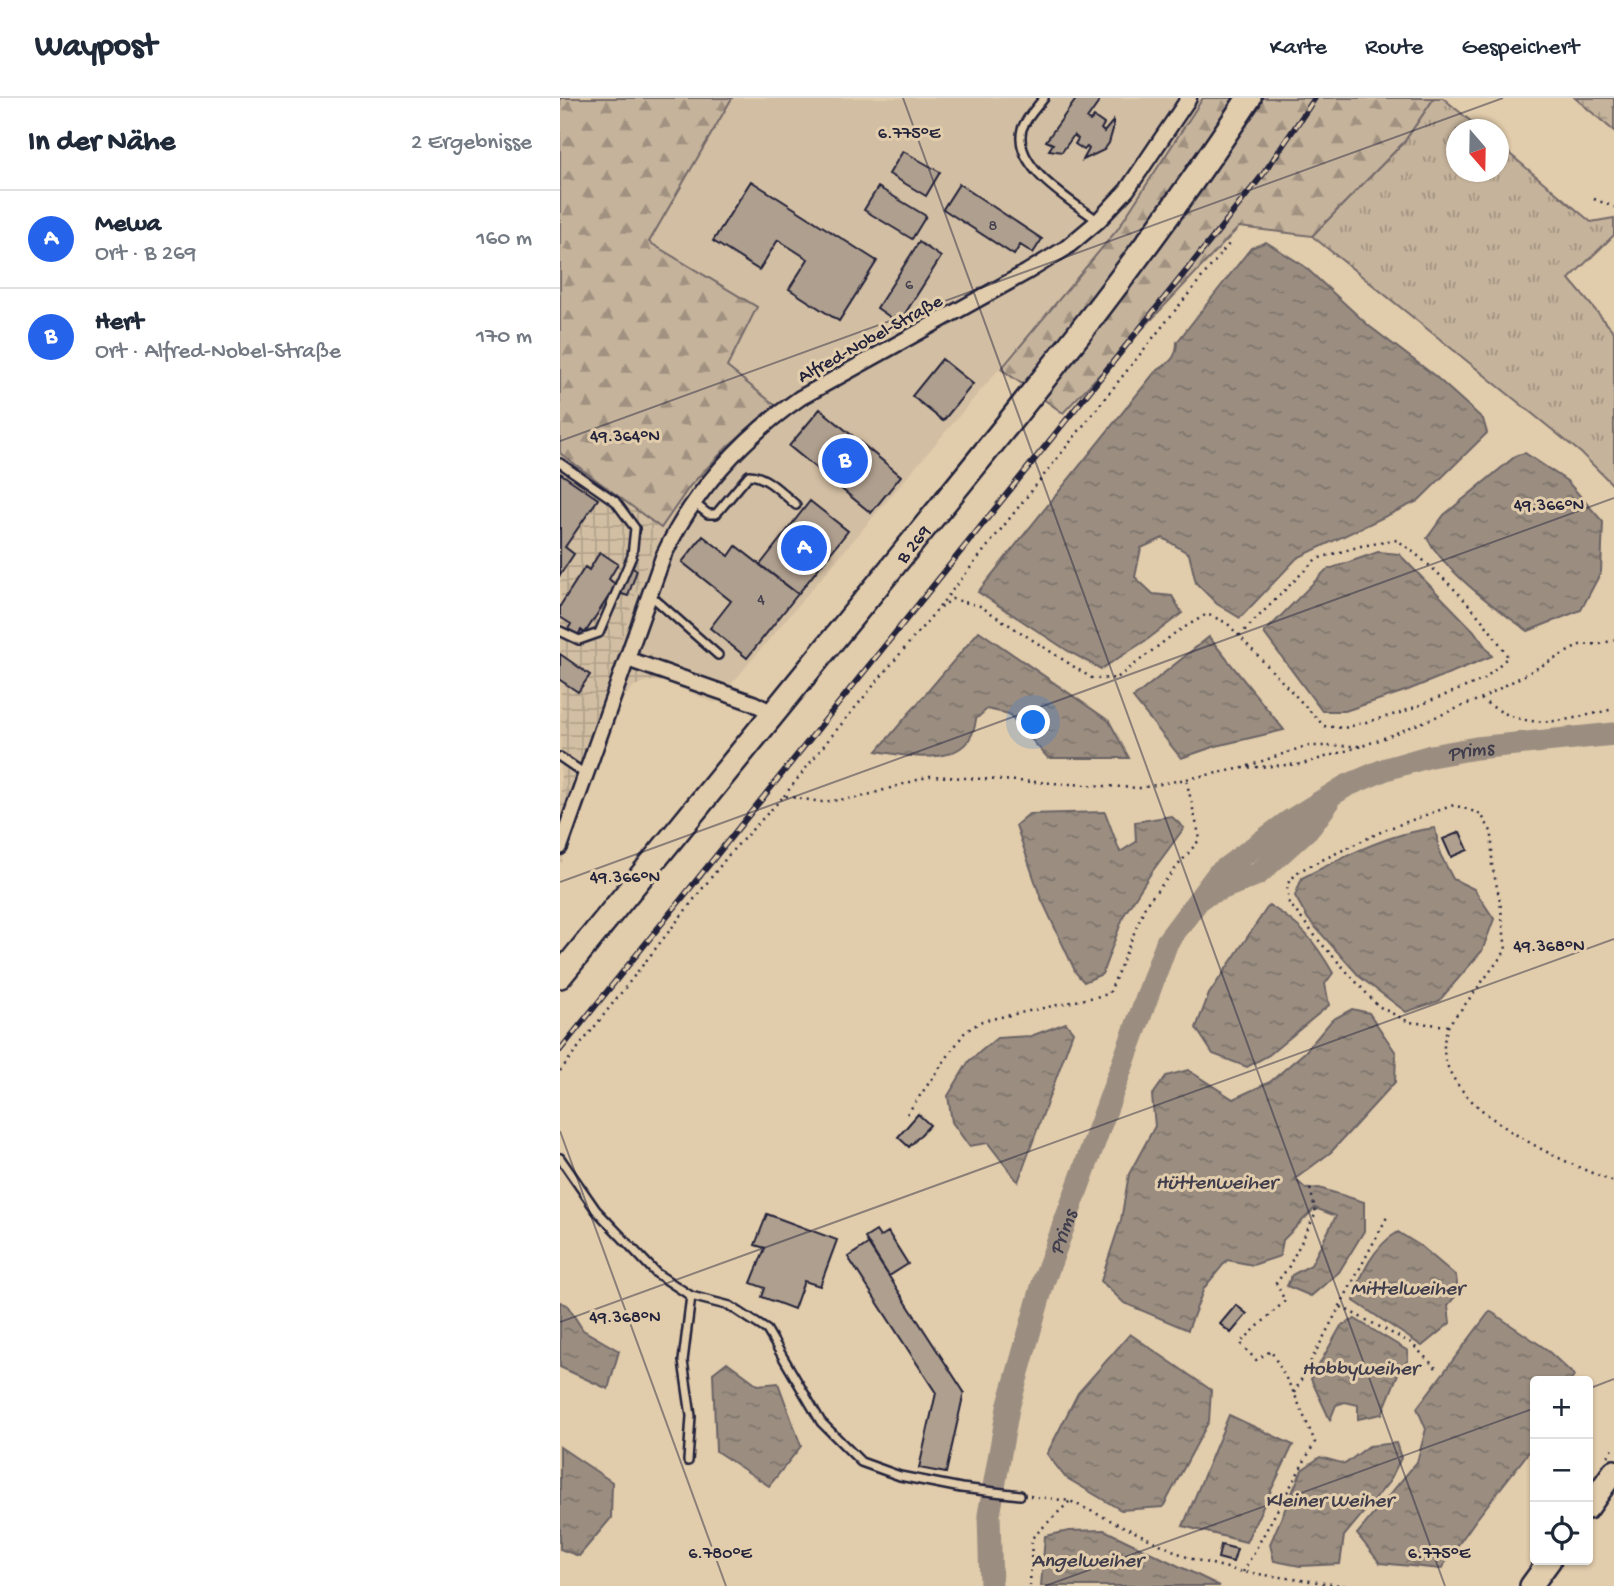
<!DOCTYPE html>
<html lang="de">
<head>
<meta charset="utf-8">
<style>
	body { margin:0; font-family:"Gochi Hand",sans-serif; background:#f2f2f3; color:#1f2937 }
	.controls { position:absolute; right:21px; bottom:21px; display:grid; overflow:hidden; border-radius:7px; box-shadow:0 2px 5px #0004 }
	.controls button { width:63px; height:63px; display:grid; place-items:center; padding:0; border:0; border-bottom:2px solid #e0e1e3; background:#fff; color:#1f2937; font:35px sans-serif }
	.compass { position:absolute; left:886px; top:21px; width:63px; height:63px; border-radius:50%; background:#fff; box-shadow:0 2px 5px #0004; rotate:160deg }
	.you { position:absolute; left:474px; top:625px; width:24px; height:24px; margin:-18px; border:5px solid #fff; border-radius:50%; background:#1a73e8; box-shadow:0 0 0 10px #1a73e833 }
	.badge { display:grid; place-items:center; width:46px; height:46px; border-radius:50%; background:#2563eb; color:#fff; font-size:23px; font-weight:700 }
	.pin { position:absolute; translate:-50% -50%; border:4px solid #fff; box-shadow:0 2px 7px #0006 }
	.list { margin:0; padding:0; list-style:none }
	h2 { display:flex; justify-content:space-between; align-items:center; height:91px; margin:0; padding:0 28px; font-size:30px }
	h2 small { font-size:23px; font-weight:400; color:#747a83 }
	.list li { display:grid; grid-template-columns:46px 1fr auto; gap:21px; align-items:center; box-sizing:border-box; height:98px; padding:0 28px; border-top:2px solid #e0e1e3 }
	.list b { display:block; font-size:26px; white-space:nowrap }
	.list p { margin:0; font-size:23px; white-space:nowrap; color:#747a83 }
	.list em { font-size:23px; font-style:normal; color:#747a83 }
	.icon { flex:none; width:38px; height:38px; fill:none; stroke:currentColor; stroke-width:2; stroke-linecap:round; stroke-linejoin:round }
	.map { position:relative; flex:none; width:1054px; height:1488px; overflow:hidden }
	header { display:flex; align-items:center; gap:42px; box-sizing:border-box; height:98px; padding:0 35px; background:#fff; border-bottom:2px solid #e0e1e3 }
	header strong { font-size:33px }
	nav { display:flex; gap:38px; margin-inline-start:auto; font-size:24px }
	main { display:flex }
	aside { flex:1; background:#fff }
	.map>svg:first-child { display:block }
	.built { fill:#d2bea2 }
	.industrial { fill:url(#industrial-grid) }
	.grass { fill:url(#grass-tufts); stroke:#746a6b; stroke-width:2 }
	.forest { fill:url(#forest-firs); stroke:#746a6b; stroke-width:2 }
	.wetland { fill:url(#wetland-marsh); stroke:#746a6b; stroke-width:2 }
	.water { fill:url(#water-ripples); stroke:#6b6365; stroke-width:2 }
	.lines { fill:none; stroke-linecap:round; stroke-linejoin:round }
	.river { stroke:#9b8e81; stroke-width:23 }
	.building { fill:#af9f8e; stroke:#22223b; stroke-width:2 }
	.service-casing { stroke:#22223b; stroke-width:12 }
	.minor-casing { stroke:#22223b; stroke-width:19 }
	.secondary-casing { stroke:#22223b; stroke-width:26 }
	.primary-casing { stroke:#22223b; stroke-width:28 }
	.path { stroke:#22223b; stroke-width:2.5; stroke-dasharray:2 5; stroke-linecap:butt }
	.service { stroke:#e1ccab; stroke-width:7 }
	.minor { stroke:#e1ccab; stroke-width:14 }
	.secondary { stroke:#e1ccab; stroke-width:21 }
	.primary { stroke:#e1ccab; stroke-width:23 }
	.rail-casing { stroke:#22223b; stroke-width:6 }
	.rail { stroke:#e1ccab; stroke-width:3.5; stroke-dasharray:10; stroke-linecap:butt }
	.ticks { fill:none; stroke:#22223b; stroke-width:2; stroke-opacity:0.45 }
	.labels { text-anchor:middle; stroke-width:6; stroke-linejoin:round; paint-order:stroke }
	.number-label { font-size:16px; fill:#454150 }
	.street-label { font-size:19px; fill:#22223b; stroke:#e1ccab }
	.water-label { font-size:21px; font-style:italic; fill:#403d4c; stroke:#e1ccab }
	.ticks-label { font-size:18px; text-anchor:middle; fill:#22223b; stroke:#e1ccab; stroke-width:6; stroke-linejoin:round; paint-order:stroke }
</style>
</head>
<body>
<header>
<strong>Waypost</strong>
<nav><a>Karte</a><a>Route</a><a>Gespeichert</a></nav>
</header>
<main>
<aside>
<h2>In der Nähe<small>2 Ergebnisse</small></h2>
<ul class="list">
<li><span class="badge">A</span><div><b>Mewa</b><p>Ort · B 269</p></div><em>160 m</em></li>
<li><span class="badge">B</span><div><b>Hert</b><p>Ort · Alfred-Nobel-Straße</p></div><em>170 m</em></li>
</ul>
</aside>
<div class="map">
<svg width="1054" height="1488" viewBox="0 0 1054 1488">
	<defs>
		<pattern id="industrial-grid" width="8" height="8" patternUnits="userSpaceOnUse" patternTransform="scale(1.75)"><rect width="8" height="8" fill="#d2bea2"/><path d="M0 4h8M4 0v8" fill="none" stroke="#b4a38c"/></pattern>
		<pattern id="grass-tufts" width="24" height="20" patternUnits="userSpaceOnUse" patternTransform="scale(1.75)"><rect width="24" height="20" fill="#c5b39b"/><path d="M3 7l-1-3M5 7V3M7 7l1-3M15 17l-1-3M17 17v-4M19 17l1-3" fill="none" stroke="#a09180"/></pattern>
		<pattern id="forest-firs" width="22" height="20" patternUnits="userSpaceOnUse" patternTransform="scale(1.75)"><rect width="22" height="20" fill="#c5b39b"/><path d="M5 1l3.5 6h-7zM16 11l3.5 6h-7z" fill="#a09180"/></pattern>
		<pattern id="wetland-marsh" width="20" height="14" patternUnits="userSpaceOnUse" patternTransform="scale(1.75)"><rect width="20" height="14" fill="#c5b39b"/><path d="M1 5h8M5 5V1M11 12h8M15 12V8" fill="none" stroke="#a09180"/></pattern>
		<pattern id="water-ripples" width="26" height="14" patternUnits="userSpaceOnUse" patternTransform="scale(1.75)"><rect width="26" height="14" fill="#9b8e81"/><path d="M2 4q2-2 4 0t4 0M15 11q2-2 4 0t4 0" fill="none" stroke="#7e746b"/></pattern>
	</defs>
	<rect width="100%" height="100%" fill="#e1ccab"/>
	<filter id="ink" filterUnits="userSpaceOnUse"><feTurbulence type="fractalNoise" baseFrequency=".0143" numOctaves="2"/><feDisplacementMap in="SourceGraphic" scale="14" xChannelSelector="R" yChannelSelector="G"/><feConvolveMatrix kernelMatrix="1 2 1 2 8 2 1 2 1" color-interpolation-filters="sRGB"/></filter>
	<g filter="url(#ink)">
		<!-- built -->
		<path class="built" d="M172,0H643L557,132L155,605L105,584L110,566L61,543L74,501L101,430L130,388L168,348L167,269L197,209L89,144Z"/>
		<!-- industrial -->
		<path class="industrial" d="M0,355L101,430L74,501L61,543L110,566L105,584L87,583L74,588L64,598L1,766Z"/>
		<!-- grass -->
		<path class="grass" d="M874,0H883L920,31L897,32V74H939V47L1031,124L1054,120V137L1009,181L1054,234V388L1021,355L752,138L844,44Z"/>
		<!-- forest -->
		<path class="forest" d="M0,0H172L89,144L197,209L167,269L215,307L168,348L130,388L101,430L0,355Z
			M643,0H874L844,44L752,138L679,129L503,315L441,271L557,132Z"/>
		<!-- wetland -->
		<path class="wetland" d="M1015,0H1054V33Z"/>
		<!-- water -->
		<path class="water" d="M706,144L744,168L809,228L875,278L923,321L927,335L858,403L737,460L680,520L657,506L636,485L629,456L603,440L581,450L575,479L593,496L612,498L622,515L588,541L541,571L508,553L418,494L595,274C608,266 617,261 617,244L691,150Z
			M965,355L1007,383L1043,424L1041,474L1021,512L968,533C935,510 887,475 867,440L884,417L957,357Z
			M818,454L839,456L914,533L932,558L848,592L785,613H762L704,535L766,472Z
			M419,533L549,623L569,660H488L449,616L427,611L416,621C411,671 351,659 317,653Z
			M649,539L724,632L656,648L621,660L573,600Z
			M545,714L560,754L576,744L575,724L611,718L624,730L591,775L564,817L542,876L524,884L516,875L480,798L456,727L469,716Z
			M875,730L880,756L893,781L914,791L934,821L922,853L879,903L846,914L800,879L748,821L735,798L742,780C784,759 828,735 875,730Z
			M709,807C741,827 754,842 773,875L765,886L769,907L709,957L687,969L653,956L636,930L649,896Z
			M792,911L809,915L836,955L835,984L771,1054L735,1081L746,1091L759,1090L804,1104V1133L779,1174L751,1198L727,1188L732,1177L751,1167L776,1118L755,1110L723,1142L720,1158L693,1167L667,1162L644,1190L628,1232L564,1205L541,1183L561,1122L569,1076L595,1028L592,998L606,978L628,972L673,1001L710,984L745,954L772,922Z
			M506,925L513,934L458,1084L428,1045L409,1048L392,1024L388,998L409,963L437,940L471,938Z
			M838,1134L862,1149L896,1178L898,1195L888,1207L890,1225L862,1248L794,1203C799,1177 815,1147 838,1134Z
			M0,1204L7,1207L23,1232L59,1253L48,1291L0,1269Z
			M930,1213L986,1251L1014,1277L1011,1283H975V1346L915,1423L881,1471L820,1465L797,1436L857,1364L866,1331L857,1310Z
			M795,1221L848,1253V1262L838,1276L822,1316L798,1321V1307L785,1304L776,1307L770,1322L751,1281L781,1228Z
			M570,1236L651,1292L649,1323L603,1409L561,1412L505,1379L487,1356L518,1295Z
			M167,1264L198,1287L218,1285L241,1348L209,1388L156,1353L153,1275Z
			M669,1317L733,1347L686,1444L623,1428Z
			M836,1345L841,1360L829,1384L784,1438L780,1466L740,1468L714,1463L710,1446L742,1372L760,1359L785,1366L809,1348Z
			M0,1349L52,1384L51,1420L19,1458L0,1451Z
			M544,1432L660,1488H481L485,1438L509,1433Z"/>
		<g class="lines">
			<!-- river -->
			<g class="river">
				<path d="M643,798L698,776L751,728L767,706"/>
				<path id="s1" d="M431,1488L429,1417L448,1310L484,1182L607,844L658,776L728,724L786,688L826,671L871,658L916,650L1054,636"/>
			</g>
		</g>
		<!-- building -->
		<path class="building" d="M517,0H537L539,4L527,21L530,23L534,19L544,26L541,31L544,34L553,23V31L549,45L544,52L523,62L529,51L527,49L524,52L515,46L518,41L514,37L502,54L489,52L493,46L486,43Z
			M343,53L380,74L366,98L329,76Z
			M191,83L317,163L279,223L229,191L248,161L218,142L199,172L153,143Z
			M399,86L482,141L473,155L460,147L454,157L383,111Z
			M318,89L366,118L352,141L304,112Z
			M359,144L381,159L339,225L317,210Z
			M382,261L413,286L383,323L352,298Z
			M260,311L341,378L311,415L229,348Z
			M0,375L38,401L5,449L14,456L0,477Z
			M250,403L288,433L238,496L200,467Z
			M143,438L169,458L176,448L238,496L187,560L150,530L171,503L122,464Z
			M40,454L58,466L49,481L56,487L25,535L21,532L18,537L8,531L11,526L0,519V508L25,469L29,472Z
			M68,468L77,472L68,498L59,495Z
			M0,556L30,577L18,594L0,582Z
			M900,734L908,752L891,759L883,741Z
			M358,1016L370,1027L349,1049L338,1039Z
			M207,1116L277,1142L260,1188L244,1183L234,1211L202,1199L205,1190L191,1185L205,1150L195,1147Z
			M316,1133L320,1139L328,1134L348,1166L329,1178L305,1140Z
			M308,1146L404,1294L386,1375L359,1370L376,1295L288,1159Z
			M676,1207L687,1216L671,1235L660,1226Z
			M661,1447L677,1451L673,1464L658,1460Z"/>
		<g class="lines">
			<!-- service casing -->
			<g class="service-casing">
				<path id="service" d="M484,0C477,9 466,20 462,31C452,70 514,104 538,123
					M0,365L55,403L75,430L72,458L39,535L19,542L0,533
					M134,405L148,416H156L189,377C206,377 223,396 236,407
					M89,496L158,557
					M0,659L25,676
					M0,1060L36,1112L96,1175L131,1198L170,1208L207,1232L261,1324L301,1364L340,1378L401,1390L460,1397
					M128,1363L131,1318L123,1263L131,1198"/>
			</g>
			<!-- minor casing -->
			<g class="minor-casing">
				<path id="minor" d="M67,561L193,605L215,616
					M0,749L103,459C132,395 182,340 240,300L467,174L506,150L538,123L567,92L629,0"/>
			</g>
			<!-- secondary casing -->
			<g class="secondary-casing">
				<path id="secondary" d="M1028,1410L1054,1373
					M971,1488L990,1462"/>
			</g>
			<!-- primary casing -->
			<g class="primary-casing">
				<g id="primary">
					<path id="s2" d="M0,878C123,728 246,577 368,425C480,287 591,149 689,0"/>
				</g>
			</g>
			<!-- path -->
			<path class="path" d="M1034,101L1054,109
				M379,509C476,388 571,266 669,146
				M375,514L392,501L420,508L533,581L557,580L615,535L647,516L667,525L764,628L784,630L840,615L923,582L948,559C924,518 876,469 837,442L801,448L756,461L679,538
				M921,601C968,636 1001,623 1054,611
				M688,668L746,648H802L819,642L920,601L1020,547L1040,546L1054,542
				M224,698L269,641L375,514
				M888,928L849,924L818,908L760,844L729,805L727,786L739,773L827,731L894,707L921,716L932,735V767L940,803L946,852C932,871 918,889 904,908C899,914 891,922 888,929C858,1002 1003,1064 1054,1084
				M0,973L171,754L224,698L262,704L301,699L370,678L580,690L683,670L742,666L802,648
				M347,1016L405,934L422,923L549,896L586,806L640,741L626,681
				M781,1209L851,1245L877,1271
				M734,1295L827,1119
				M1048,1358L1054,1349
				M470,1398L510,1403L629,1460L683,1474L787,1488
				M683,1474L755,1344L734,1295L711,1253L696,1262L680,1245L725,1203L716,1185L728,1170L756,1115L749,1086
				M470,1488L472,1440L510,1403"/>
			<!-- service -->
			<use href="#service" class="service"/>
			<!-- minor -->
			<use href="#minor" class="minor"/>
			<!-- secondary -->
			<use href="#secondary" class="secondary"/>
			<!-- primary -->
			<use href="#primary" class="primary"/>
			<!-- rail casing -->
			<g class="rail-casing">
				<path id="rail" d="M0,952L659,132L704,75L755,0"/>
			</g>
			<!-- rail -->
			<use href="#rail" class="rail"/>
		</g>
	</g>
	<!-- ticks -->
	<path class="ticks" d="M343,0L885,1488M0,343L943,0M0,784L1054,400M0,1033L166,1488M0,1224L1054,841M1028,1291L1054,1281M485,1488L975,1310"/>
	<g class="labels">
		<!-- number labels -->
		<g class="number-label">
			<text x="433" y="132">8</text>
			<text x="349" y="191">6</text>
			<text x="201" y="506">4</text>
		</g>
		<!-- street labels -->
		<g class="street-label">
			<text transform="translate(309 239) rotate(-29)" y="7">Alfred-Nobel-Straße</text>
			<text dy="7" stroke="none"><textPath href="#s2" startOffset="558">B 269</textPath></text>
		</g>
		<!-- water labels -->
		<g class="water-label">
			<text dy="7" stroke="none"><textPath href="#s1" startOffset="1043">Prims</textPath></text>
			<text x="656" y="1090">Hüttenweiher</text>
			<text dy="7" stroke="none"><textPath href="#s1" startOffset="364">Prims</textPath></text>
			<text x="847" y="1196">Mittelweiher</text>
			<text x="800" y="1276">Hobbyweiher</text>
			<text x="769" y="1408">Kleiner Weiher</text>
			<text x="527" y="1468">Angelweiher</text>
		</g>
	</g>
	<g class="ticks-label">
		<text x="349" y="40">6.775°E</text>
		<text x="65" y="343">49.364°N</text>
		<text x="989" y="412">49.366°N</text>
		<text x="65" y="784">49.366°N</text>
		<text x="989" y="853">49.368°N</text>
		<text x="65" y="1224">49.368°N</text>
		<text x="160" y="1460">6.780°E</text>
		<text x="879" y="1460">6.775°E</text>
	</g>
</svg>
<div class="controls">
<button>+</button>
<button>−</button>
<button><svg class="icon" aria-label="locate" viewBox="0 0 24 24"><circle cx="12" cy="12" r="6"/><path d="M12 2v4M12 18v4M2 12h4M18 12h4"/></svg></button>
</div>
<svg class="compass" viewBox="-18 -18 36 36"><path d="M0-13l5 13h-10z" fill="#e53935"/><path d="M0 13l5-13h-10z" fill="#747a83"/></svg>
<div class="you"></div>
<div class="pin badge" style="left:244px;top:450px">A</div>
<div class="pin badge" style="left:285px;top:363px">B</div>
</div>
</main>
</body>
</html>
